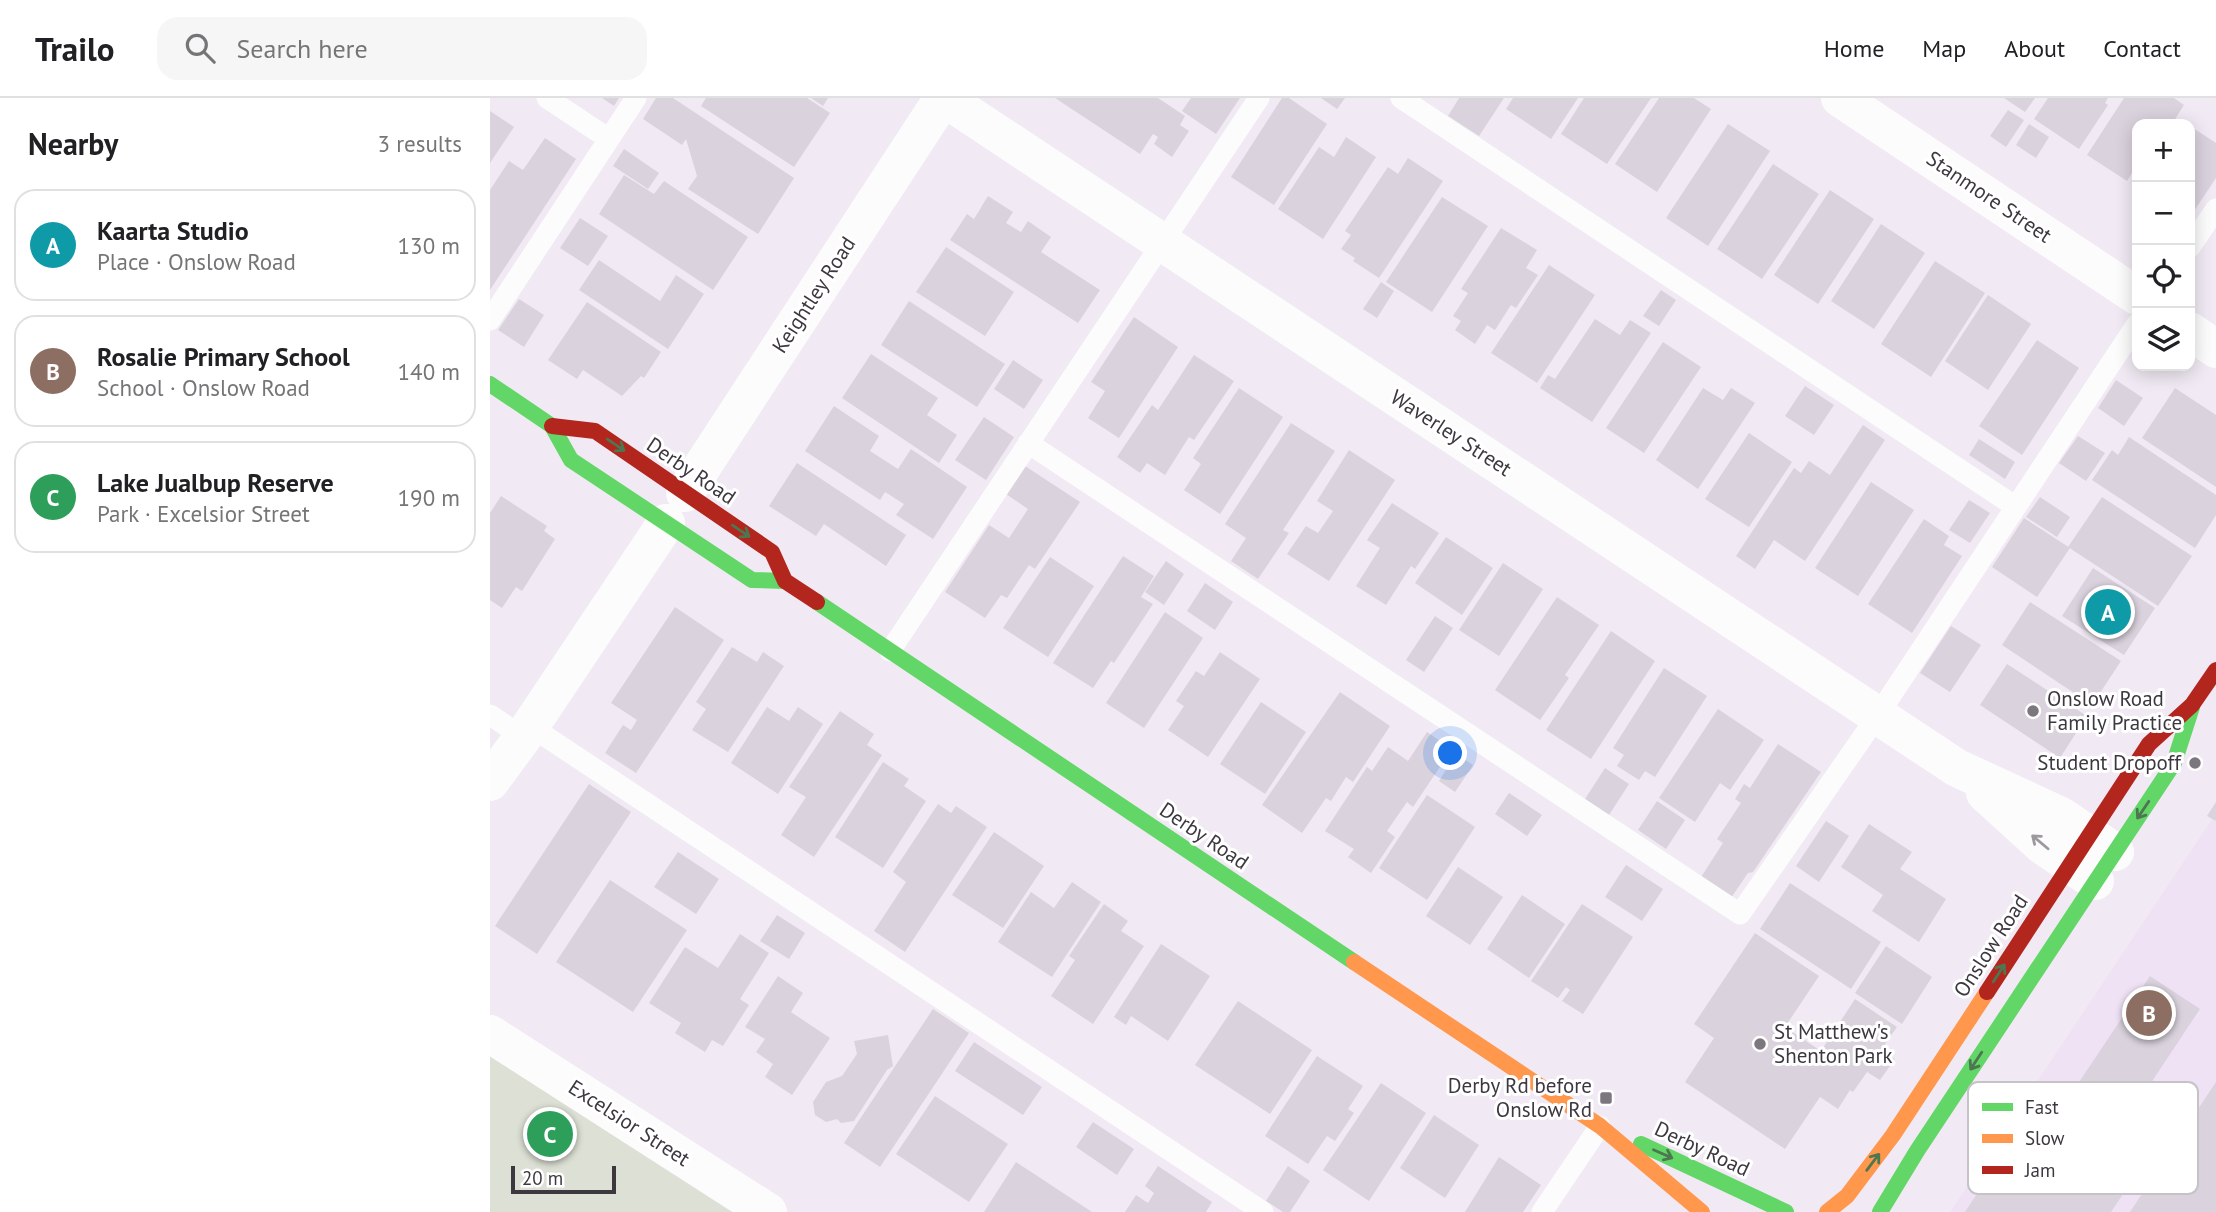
<!DOCTYPE html>
<html lang="en">
<head>
<meta charset="utf-8">
<style>
	body { margin:0; font-family:"PT Sans",sans-serif; background:#f6f6f6; color:#202124 }
	.controls { position:absolute; right:21px; top:21px; display:grid; overflow:hidden; border-radius:14px; box-shadow:0 4px 18px #0003 }
	.controls button { width:63px; height:63px; display:grid; place-items:center; padding:0; border:0; border-bottom:2px solid #e0e0e0; background:#fff; color:#202124; font:35px sans-serif }
	.scale { position:absolute; left:21px; bottom:18px; width:105px; box-sizing:border-box; padding-left:7px; border:4px solid #3d3840; border-top:0; font-size:19px; line-height:24px; white-space:nowrap; color:#3d3840; -webkit-text-stroke:5px #fff; paint-order:stroke }
	.you { position:absolute; left:961px; top:656px; width:24px; height:24px; margin:-18px; border:5px solid #fff; border-radius:50%; background:#1a73e8; box-shadow:0 0 0 10px #1a73e833 }
	.badge { display:grid; place-items:center; width:46px; height:46px; border-radius:50%; background:#7c767f; color:#fff; font-size:23px; font-weight:700 }
	.pin { position:absolute; translate:-50% -50%; border:4px solid #fff; box-shadow:0 2px 7px #0006 }
	.list { margin:0; padding:0; list-style:none }
	h2 { display:flex; justify-content:space-between; align-items:center; height:91px; margin:0; padding:0 28px; font-size:30px }
	h2 small { font-size:23px; font-weight:400; color:#757577 }
	.list li { display:grid; grid-template-columns:46px 1fr auto; gap:21px; align-items:center; box-sizing:border-box; height:112px; margin:0 14px 14px; padding:0 14px; border:2px solid #e0e0e0; border-radius:21px }
	.list b { display:block; font-size:26px; white-space:nowrap }
	.list p { margin:0; font-size:23px; white-space:nowrap; color:#757577 }
	.list em { font-size:23px; font-style:normal; color:#757577 }
	.icon { flex:none; width:38px; height:38px; fill:none; stroke:currentColor; stroke-width:2; stroke-linecap:round; stroke-linejoin:round }
	.map { position:relative; flex:none; width:1726px; height:1114px; overflow:hidden }
	header { display:flex; align-items:center; gap:42px; box-sizing:border-box; height:98px; padding:0 35px; background:#fff; border-bottom:2px solid #e0e0e0 }
	header strong { font-size:33px }
	nav { display:flex; gap:38px; margin-inline-start:auto; font-size:24px }
	.search { width:490px; height:63px; background:#f6f6f6; display:flex; align-items:center; gap:18px; box-sizing:border-box; padding:0 24px; border-radius:21px; color:#757577; font-size:26px }
	main { display:flex }
	aside { flex:1; background:#fff }
	.map>svg:first-child { display:block }
	.built { fill:#efe2f5 }
	.green { fill:#dde0d4 }
	.building { fill:#dad2dd }
	.lines { fill:none; stroke-linecap:round; stroke-linejoin:round }
	.lane { stroke:#fdfcfd; stroke-width:21 }
	.street { stroke:#fdfcfd; stroke-width:38 }
	.fast { stroke:#63d668; stroke-width:16 }
	.slow { stroke:#ff974d; stroke-width:16 }
	.jam { stroke:#b3261e; stroke-width:16 }
	.oneway { stroke:#4c7750 }
	.oneway2 { stroke:#9d9a9e }
	.poi-dot { fill:#7c767f; stroke:#fff; stroke-width:2.5 }
	.labels { text-anchor:middle; stroke-width:6; stroke-linejoin:round; paint-order:stroke }
	.street-label { font-size:21px; fill:#3d3840; stroke:#fff }
	.poi-label { font-size:21px; fill:#3d3840; stroke:#fff; text-anchor:start }
	.key { fill:#fff; stroke:#c5c3c6; stroke-width:2 }
	.key-label { font-size:19px; fill:#3d3840 }
</style>
</head>
<body>
<header>
<strong>Trailo</strong>
<div class="search"><svg class="icon" aria-label="search" viewBox="0 0 24 24"><circle cx="10" cy="10" r="6"/><path d="M15 15l6 6"/></svg>Search here</div>
<nav><a>Home</a><a>Map</a><a>About</a><a>Contact</a></nav>
</header>
<main>
<aside>
<h2>Nearby<small>3 results</small></h2>
<ul class="list">
<li><span class="badge" style="background:#0f9aa8">A</span><div><b>Kaarta Studio</b><p>Place · Onslow Road</p></div><em>130 m</em></li>
<li><span class="badge" style="background:#8d6e63">B</span><div><b>Rosalie Primary School</b><p>School · Onslow Road</p></div><em>140 m</em></li>
<li><span class="badge" style="background:#2e9e5b">C</span><div><b>Lake Jualbup Reserve</b><p>Park · Excelsior Street</p></div><em>190 m</em></li>
</ul>
</aside>
<div class="map">
<svg width="1726" height="1114" viewBox="0 0 1726 1114">
	<rect width="100%" height="100%" fill="#f1eaf4"/>
	<!-- built -->
	<path class="built" d="M1726,715V1114H1460Z"/>
	<!-- green -->
	<path class="green" d="M0,958L242,1114H0Z"/>
	<!-- building -->
	<path class="building" d="M112,0H129L124,8Z
		M166,0H183L304,80L268,136L198,91L207,78L196,41L192,47L153,21Z
		M216,0H317L340,15L304,69L211,8Z
		M321,0H338L333,8Z
		M565,0H668L695,18L690,27L699,33L682,59L664,46L668,39L663,36L650,56Z
		M701,0H750L726,36L692,13Z
		M792,0H799L837,26L784,107L741,79Z
		M831,0H855L847,11Z
		M969,0H1014L989,38L958,18Z
		M1023,0H1088L1061,41L1016,11Z
		M1094,0H1161L1117,66L1071,36Z
		M1169,0H1204L1221,11L1167,94L1125,66Z
		M1514,0H1545L1535,14Z
		M1558,0H1618L1615,5L1618,7L1589,51L1544,21Z
		M1634,0H1684L1694,7L1682,26H1647V67L1637,83L1597,57Z
		M1518,12L1534,22L1516,49L1500,38Z
		M0,13L24,29L0,65Z
		M1238,26L1280,53L1218,148L1176,120Z
		M1539,26L1559,39L1546,60L1526,47Z
		M1700,28L1726,45V80L1700,119Z
		M856,39L886,59L833,141L788,111L829,49L844,59Z
		M55,40L86,61L0,192V92L19,63L33,72Z
		M134,51L169,75L158,91L123,68Z
		M918,60L953,83L889,180L863,163L865,160L851,151L861,137L855,133L898,69L908,76Z
		M1283,66L1329,96L1272,181L1227,151Z
		M134,77L164,96L174,83L258,139L223,192L109,116Z
		M1340,92L1384,121L1328,206L1284,177Z
		M498,98L523,114L516,125L531,134L538,123L561,139L551,154L610,192L588,225L460,142L477,116L484,121Z
		M952,99L998,128L942,214L896,184Z
		M90,120L118,138L98,168L70,150Z
		M1391,126L1435,155L1384,231L1341,203Z
		M1011,130L1047,152L1036,170L1048,177L1026,210L1021,207L1005,232L997,227L985,246L965,232L971,223L963,218L978,195L971,191Z
		M456,149L524,194L495,238L426,194Z
		M109,162L170,203L186,177L214,196L178,251L89,192Z
		M1445,163L1495,195L1441,279L1391,246Z
		M1059,167L1105,197L1047,285L1001,255Z
		M891,184L904,193L887,220L873,211Z
		M1171,192L1186,202L1169,228L1153,218Z
		M1498,197L1541,226L1498,292L1455,263Z
		M29,201L54,217L34,249L8,232Z
		M419,203L515,266L487,309L391,247Z
		M97,204L171,254L154,280L151,278L132,298L93,272L87,281L58,262Z
		M644,219L688,249L629,340L598,320L615,293L601,284Z
		M1105,221L1130,237L1140,222L1161,235L1102,324L1050,290L1058,277L1065,281Z
		M1547,242L1589,270L1532,357L1489,328Z
		M1173,244L1211,269L1154,355L1116,330Z
		M381,256L448,300L437,317L467,337L449,365L352,300Z
		M704,257L744,283L704,342L699,339L675,377L657,365L650,375L627,359L662,307L668,312Z
		M523,262L553,282L534,311L504,291Z
		M1626,282L1653,300L1634,328L1608,310Z
		M1315,288L1344,307L1324,337L1295,318Z
		M749,290L793,319L730,416L694,392L711,366L703,360Z
		M1213,290L1233,302L1241,290L1265,305L1208,391L1166,362Z
		M1685,290L1726,317V389L1652,340Z
		M344,308L389,338L380,353L408,371L421,351L477,389L443,441L406,417L414,406L395,394L390,402L315,353Z
		M494,319L524,339L496,382L465,362Z
		M801,325L845,353L793,432L799,435L768,481L741,463L756,440L735,426Z
		M1373,327L1395,342L1315,463L1284,442L1265,471L1246,458L1304,370L1311,375L1319,363L1340,377Z
		M1259,335L1302,364L1259,429L1215,401Z
		M1588,338L1615,355L1596,383L1569,365Z
		M1639,339L1726,397V417L1705,450L1602,382L1622,352L1628,357Z
		M1489,341L1525,364L1515,381L1479,357Z
		M859,352L905,382L839,483L797,456L816,428L828,435L843,413L827,403Z
		M307,365L416,437L396,468L334,426L326,438L279,408Z
		M535,368L590,404L545,471L539,467L517,500L511,497L495,520L455,494L499,427L519,440L538,411L516,396Z
		M1381,384L1424,412L1368,498L1325,470Z
		M11,398L57,428L54,433L65,441L32,493L26,489L12,510L0,502V415Z
		M1550,399L1580,419L1567,439L1536,419Z
		M1612,399L1702,458L1668,508L1578,449Z
		M1479,402L1500,415L1480,445L1459,432Z
		M902,405L949,435L925,471L921,468L896,507L866,488L890,450L877,442Z
		M1534,420L1580,450L1547,499L1502,469Z
		M1434,421L1459,438L1454,447L1472,458L1422,535L1378,506Z
		M956,439L1003,470L972,517L925,485Z
		M633,458L664,478L651,499L663,506L624,565L621,563L603,590L563,565Z
		M560,459L604,488L558,559L513,530Z
		M676,463L694,476L674,507L655,494Z
		M1013,465L1053,491L1009,558L969,532Z
		M1603,470L1665,510L1634,557L1572,518Z
		M715,485L743,504L725,532L697,513Z
		M1067,499L1109,527L1075,577L1079,580L1050,622L1005,592Z
		M1540,504L1631,563L1602,607L1512,547Z
		M185,509L234,542L146,675L115,655L133,627L141,632L147,622L121,605Z
		M675,514L713,540L654,630L616,605Z
		M945,518L963,530L934,574L916,562Z
		M1461,528L1491,547L1460,594L1430,575Z
		M1121,533L1165,563L1101,661L1056,632Z
		M242,549L267,564L273,554L294,568L238,654L202,632L216,611L206,604Z
		M730,554L770,581L718,659L678,632L694,608L686,603L706,573L714,578Z
		M1517,566L1597,618L1570,660L1490,607Z
		M1174,570L1217,598L1165,679L1155,673L1149,682L1127,668L1134,657L1123,650Z
		M850,594L900,628L863,684L856,679L841,703L836,700L812,735L772,707Z
		M771,604L816,634L775,696L730,666Z
		M277,609L299,623L308,609L333,626L288,696L241,665Z
		M1228,611L1274,642L1240,692L1230,685L1205,724L1169,700Z
		M350,613L384,636L377,647L392,657L324,759L291,737L316,699L299,689Z
		M937,634L962,651L923,709L917,704L897,733L905,739L881,775L858,759L864,751L835,733L877,669L882,673L898,649L918,663Z
		M1288,646L1331,674L1263,774L1258,775L1241,800L1211,779L1233,745L1227,741L1251,705L1245,701L1254,686L1260,690Z
		M966,656L983,667L965,694L949,683Z
		M393,664L419,681L414,688L436,703L393,770L345,739Z
		M1115,670L1139,686L1119,717L1095,701Z
		M99,686L141,714L47,856L5,828Z
		M1019,695L1052,717L1037,738L1005,716Z
		M937,697L985,729L937,802L889,770Z
		M1167,703L1195,722L1176,751L1148,732Z
		M1726,704V723L1717,718Z
		M448,706L461,715L466,708L497,729L415,854L384,833L416,784L403,774Z
		M1336,723L1359,738L1329,784L1306,768Z
		M1379,726L1422,754L1410,771L1456,801L1429,844L1382,813L1393,797L1351,769Z
		M504,734L554,768L513,830L462,797Z
		M188,754L229,781L206,816L164,789Z
		M1136,767L1173,791L1152,823L1115,799Z
		M968,769L1013,799L980,847L936,818Z
		M120,782L197,832L143,914L66,864Z
		M582,784L611,804L562,879L508,844L541,794L564,810Z
		M1300,785L1391,844L1361,891L1270,831Z
		M1032,797L1075,826L1039,880L997,851Z
		M614,806L638,823L631,833L654,848L603,926L561,898L585,862L579,858Z
		M1092,806L1143,839L1093,916L1072,903L1080,892L1076,889L1068,900L1041,883Z
		M287,817L315,835L299,861L270,843Z
		M1265,835L1329,878L1295,929L1331,953L1365,901L1407,929L1391,952L1405,961L1390,982L1377,974L1363,994L1360,992L1348,1011L1330,999L1295,1051L1195,984L1224,940L1204,926Z
		M250,836L279,855L250,901L259,907L233,948L222,942L215,954L185,935L191,925L159,905L195,849L228,870Z
		M671,846L720,878L678,943L641,918L636,927L624,919Z
		M1396,848L1442,879L1412,926L1365,895Z
		M288,878L313,895L301,914L340,940L302,997L275,979L283,966L266,954L275,941L255,929Z
		M1660,878L1710,911L1627,1036L1577,1002Z
		M748,903L822,952L780,1016L705,967Z
		M443,911L479,935L390,1069L354,1045Z
		M398,937L403,968L397,972L364,1023L351,1025L347,1021L336,1024L325,1017L323,1004L336,984L352,978L367,956L364,943Z
		M484,944L552,989L533,1017L465,973Z
		M827,958L873,988L858,1011L864,1015L845,1043L837,1038L818,1066L775,1038Z
		M1726,984V1114H1640Z
		M891,985L936,1015L879,1103L833,1072Z
		M445,998L518,1046L479,1104L406,1056Z
		M1559,1002L1654,1065L1621,1114H1475L1494,1085L1501,1089Z
		M944,1017L989,1047L955,1100L910,1070Z
		M603,1024L644,1051L627,1077L586,1049Z
		M1009,1059L1051,1087L1033,1114H975Z
		M526,1064L602,1114H494Z
		M668,1068L722,1104L716,1114H635L646,1097L658,1105L664,1095L655,1088Z
		M798,1068L820,1083L800,1114H793L776,1103Z"/>
	<g class="lines">
		<!-- lane -->
		<path class="lane" d="M57,0L119,41
			M911,0L1526,409
			M1700,149L1726,111
			M0,222L146,0
			M538,345L1250,816L1388,617L1647,226
			M400,553L769,0
			M0,617L33,639
			M40,628L773,1114
			M1052,1114L1110,1028"/>
		<!-- street -->
		<path class="street" d="M454,0L1467,670L1571,718L1625,754
			M1350,0L1647,198
			M1700,233L1726,251
			M195,395L453,0
			M0,684L33,639L176,425
			M1495,695L1552,747L1605,783
			M0,936L278,1114"/>
		<!-- fast -->
		<path class="fast" d="M0,286L62,328L81,362L262,482L295,483
			M327,504L864,864
			M1151,1046L1296,1114
			M1390,1114L1427,1053L1684,665L1702,609"/>
		<!-- slow -->
		<path class="slow" d="M864,864L1110,1028L1212,1114
			M1337,1114L1357,1098L1403,1037L1497,894"/>
		<!-- jam -->
		<path class="jam" d="M62,328L105,333L282,454L295,483L327,504
			M1497,894L1659,646L1702,607L1726,572"/>
	</g>
	<!-- one-way arrows -->
	<defs><path id="oneway-shaft" d="M-6 0H5M1.5-3L5.5 0L1.5 3" fill="none" stroke-width="1.6" stroke-linecap="round" stroke-linejoin="round" transform="scale(1.75)"/></defs>
	<g class="oneway">
		<use href="#oneway-shaft" transform="translate(126 347) rotate(34)"/>
		<use href="#oneway-shaft" transform="translate(251 433) rotate(34)"/>
		<use href="#oneway-shaft" transform="translate(1653 712) rotate(124)"/>
		<use href="#oneway-shaft" transform="translate(1509 875) rotate(-57)"/>
		<use href="#oneway-shaft" transform="translate(1486 963) rotate(123)"/>
		<use href="#oneway-shaft" transform="translate(1173 1056) rotate(24)"/>
		<use href="#oneway-shaft" transform="translate(1383 1064) rotate(-53)"/>
	</g>
	<use class="oneway2" href="#oneway-shaft" transform="translate(1550 744) rotate(-140)"/>
	<!-- markers -->
	<g class="poi-dot">
		<circle cx="1543" cy="613" r="7"/>
		<circle cx="1705" cy="665" r="7"/>
		<circle cx="1270" cy="946" r="7"/>
		<rect x="1109" y="993" width="14" height="14" rx="3.5"/>
	</g>
	<g class="labels">
		<!-- street labels -->
		<g class="street-label">
			<text transform="translate(1499 99) rotate(34)" y="7">Stanmore Street</text>
			<text transform="translate(324 197) rotate(-57)" y="7">Keightley Road</text>
			<text transform="translate(961 335) rotate(33)" y="7">Waverley Street</text>
			<text transform="translate(201 373) rotate(34)" y="7">Derby Road</text>
			<text transform="translate(714 738) rotate(34)" y="7">Derby Road</text>
			<text transform="translate(1501 848) rotate(-57)" y="7">Onslow Road</text>
			<text transform="translate(139 1025) rotate(33)" y="7">Excelsior Street</text>
			<text transform="translate(1212 1051) rotate(25)" y="7">Derby Road</text>
		</g>
		<!-- poi labels -->
		<g class="poi-label">
			<text x="1557" y="608">Onslow Road<tspan x="1557" dy="24">Family Practice</tspan></text>
			<text x="1691" y="672" text-anchor="end">Student Dropoff</text>
			<text x="1284" y="941">St Matthew's<tspan x="1284" dy="24">Shenton Park</tspan></text>
			<text x="1102" y="995" text-anchor="end">Derby Rd before<tspan x="1102" dy="24">Onslow Rd</tspan></text>
		</g>
	</g>
	<!-- legend -->
	<rect x="1478" y="984" width="230" height="112" rx="10" class="key"/>
	<rect x="1492" y="1005" width="31" height="8" fill="#63d668"/>
	<rect x="1492" y="1036" width="31" height="9" fill="#ff974d"/>
	<rect x="1492" y="1068" width="31" height="8" fill="#b3261e"/>
	<g class="key-label">
		<text x="1535" y="1016">Fast</text>
		<text x="1535" y="1047">Slow</text>
		<text x="1535" y="1079">Jam</text>
	</g>
</svg>
<div class="controls">
<button>+</button>
<button>−</button>
<button><svg class="icon" aria-label="locate" viewBox="0 0 24 24"><circle cx="12" cy="12" r="6"/><path d="M12 2v4M12 18v4M2 12h4M18 12h4"/></svg></button>
<button><svg class="icon" aria-label="layers" viewBox="0 0 24 24"><path d="M12 4l9 5-9 5-9-5zM3 14l9 5 9-5"/></svg></button>
</div>
<div class="scale">20 m</div>
<div class="you"></div>
<div class="pin badge" style="left:1618px;top:514px;background:#0f9aa8">A</div>
<div class="pin badge" style="left:1659px;top:915px;background:#8d6e63">B</div>
<div class="pin badge" style="left:60px;top:1036px;background:#2e9e5b">C</div>
</div>
</main>
</body>
</html>
